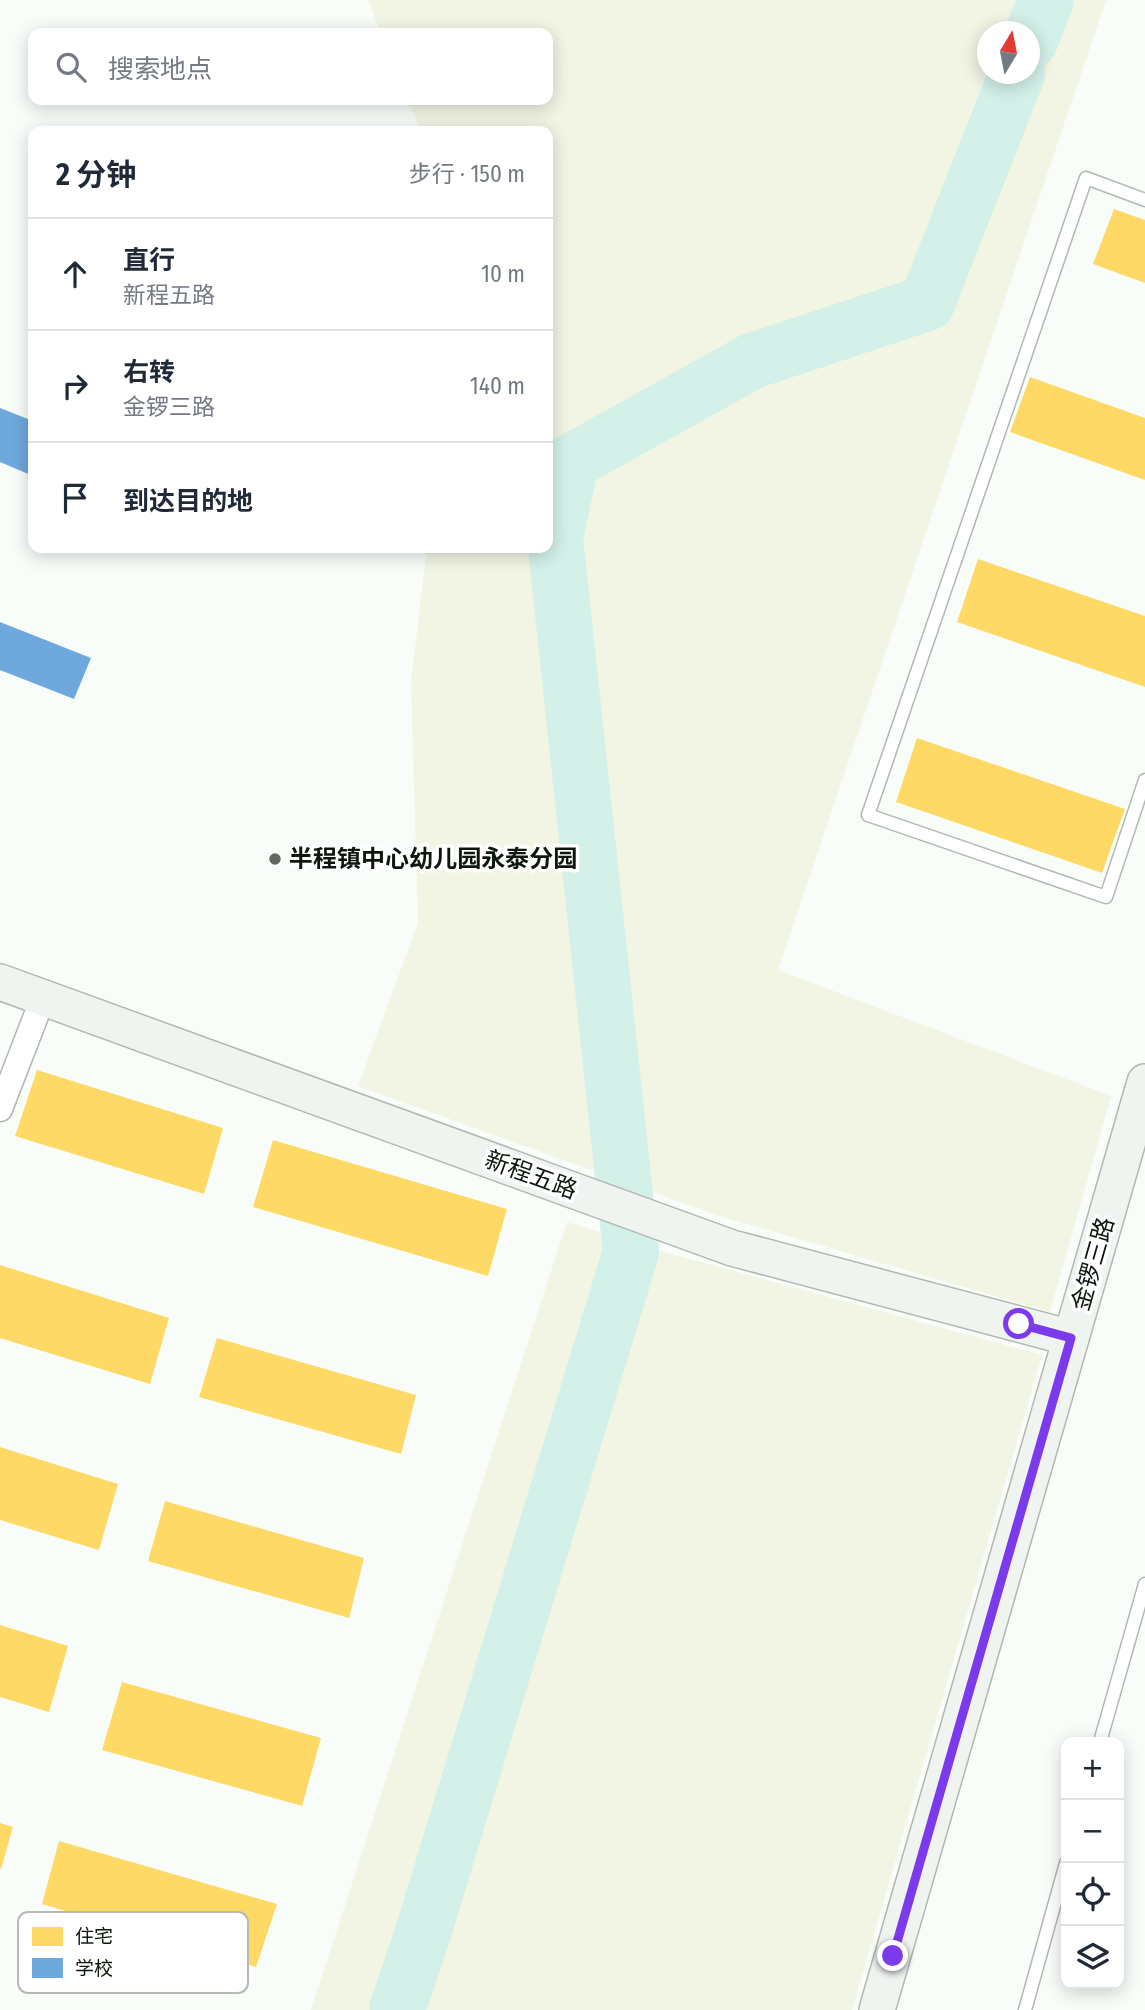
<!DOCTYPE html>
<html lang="zh">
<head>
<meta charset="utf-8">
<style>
	body { margin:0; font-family:"Fira Sans Condensed","Noto Sans SC",sans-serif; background:#f6f6f7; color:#1f2937 }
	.controls { position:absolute; right:21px; bottom:21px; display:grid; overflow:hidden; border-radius:14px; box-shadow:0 4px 18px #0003 }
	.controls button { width:63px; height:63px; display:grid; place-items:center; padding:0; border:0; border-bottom:2px solid #e0e1e3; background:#fff; color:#1f2937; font:35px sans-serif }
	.compass { position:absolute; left:977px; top:21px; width:63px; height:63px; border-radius:50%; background:#fff; box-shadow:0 4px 18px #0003; rotate:10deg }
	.stop { position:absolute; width:21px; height:21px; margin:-16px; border:5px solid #7c3aed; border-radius:50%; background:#fff }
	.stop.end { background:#7c3aed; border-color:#fff; box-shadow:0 2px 7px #0008 }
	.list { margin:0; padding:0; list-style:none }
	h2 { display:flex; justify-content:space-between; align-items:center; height:91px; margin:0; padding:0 28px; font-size:30px }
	h2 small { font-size:23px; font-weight:400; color:#747a83 }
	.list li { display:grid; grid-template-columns:46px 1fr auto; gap:21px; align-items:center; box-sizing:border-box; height:112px; padding:0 28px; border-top:2px solid #e0e1e3 }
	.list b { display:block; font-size:26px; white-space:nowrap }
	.list p { margin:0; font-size:23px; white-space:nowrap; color:#747a83 }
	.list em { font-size:23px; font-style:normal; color:#747a83 }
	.icon { flex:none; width:38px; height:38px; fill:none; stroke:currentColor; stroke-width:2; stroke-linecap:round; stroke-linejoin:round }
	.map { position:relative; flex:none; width:1145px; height:2010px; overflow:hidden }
	.search { position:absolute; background:#fff; box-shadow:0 4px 18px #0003; left:28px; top:28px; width:525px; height:77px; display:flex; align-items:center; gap:18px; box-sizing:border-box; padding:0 24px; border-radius:14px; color:#747a83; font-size:26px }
	.panel { position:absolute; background:#fff; box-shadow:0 4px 18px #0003; left:28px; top:126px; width:525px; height:427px; border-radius:14px }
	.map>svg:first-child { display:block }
	.green { fill:#f2f4e4; fill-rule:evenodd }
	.homes { fill:#ffd966 }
	.schools { fill:#6fa8dc }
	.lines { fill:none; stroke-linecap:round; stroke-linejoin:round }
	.river { stroke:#d3f0e9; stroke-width:56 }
	.lane-casing { stroke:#b1b8b1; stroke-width:15 }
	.street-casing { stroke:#b1b8b1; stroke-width:27 }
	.secondary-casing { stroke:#b1b8b1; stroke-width:38 }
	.lane { stroke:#fefffe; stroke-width:12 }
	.street { stroke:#fefffe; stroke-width:24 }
	.secondary { stroke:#f0f4f1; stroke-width:35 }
	.route { stroke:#7c3aed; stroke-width:9 }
	.poi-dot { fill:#606860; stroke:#fff; stroke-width:2.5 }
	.labels { text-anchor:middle; stroke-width:7; stroke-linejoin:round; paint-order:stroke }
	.poi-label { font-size:24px; font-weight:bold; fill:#0d170d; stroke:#fff; text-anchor:start }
	.street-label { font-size:24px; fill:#0d170d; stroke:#fff }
	.key { fill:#fff; stroke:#b6b9b6; stroke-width:2 }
	.key-label { font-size:19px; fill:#0d170d }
</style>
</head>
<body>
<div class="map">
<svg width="1145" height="2010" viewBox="0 0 1145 2010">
	<rect width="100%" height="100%" fill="#f9fdf9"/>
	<!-- green -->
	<path class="green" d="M368,0H1106L778,970L1111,1096L1050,1312L716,1215L358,1086L418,923L411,681L427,548H548V131H421L408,100H548V33H381ZM988,32H1030V74H988Z
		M567,1222L657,1250L1042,1355L852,2010H311Z"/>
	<!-- homes -->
	<path class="homes" d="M1114,209L1145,220V283L1093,264Z
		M1030,377L1145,418V480L1010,432Z
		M978,559L1145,616V687L957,622Z
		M917,738L1125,809L1102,873L896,802Z
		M37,1070L223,1128L204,1194L15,1136Z
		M273,1140L507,1209L488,1276L253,1207Z
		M0,1265L169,1318L150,1384L0,1338Z
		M217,1338L416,1395L401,1454L199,1397Z
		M0,1447L118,1484L99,1550L0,1520Z
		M165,1501L364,1558L349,1618L148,1561Z
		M0,1625L68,1646L49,1712L0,1697Z
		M122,1682L321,1738L302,1806L102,1750Z
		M0,1823L13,1827L1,1869H0Z
		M59,1841L277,1904L256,1967L42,1904Z"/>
	<!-- schools -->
	<path class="schools" d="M0,408L33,421V476L0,462Z
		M0,622L91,658L74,699L0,670Z"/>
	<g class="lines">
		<!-- river -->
		<path class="river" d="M1030,41L1046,0
			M397,2010L422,1936L631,1252L555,538L571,462L752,361L927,303L1017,74"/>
		<!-- lane casing -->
		<g class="lane-casing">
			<path id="lane" d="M1145,200L1086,178L868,815L1106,897L1145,780
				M1100,1742L1145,1584
				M1025,2010L1066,1863"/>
		</g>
		<!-- street casing -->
		<g class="street-casing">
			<path id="street" d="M0,1109L43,998"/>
		</g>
		<!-- secondary casing -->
		<g class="secondary-casing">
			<path id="secondary" d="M0,982L732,1248L1071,1338
				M877,2010L1145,1082"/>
		</g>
		<!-- lane -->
		<use href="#lane" class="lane"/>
		<!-- street -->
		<use href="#street" class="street"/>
		<!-- secondary -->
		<use href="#secondary" class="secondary"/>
	</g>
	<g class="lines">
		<!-- route -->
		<path class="route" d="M893,1956L1071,1338L1019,1324"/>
	</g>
	<!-- markers -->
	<circle class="poi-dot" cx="275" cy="859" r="7"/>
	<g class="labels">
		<!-- poi labels -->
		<g class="poi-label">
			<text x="289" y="867">半程镇中心幼儿园永泰分园</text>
		</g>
		<!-- street labels -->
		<g class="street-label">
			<text transform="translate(531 1175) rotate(20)" y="8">新程五路</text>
			<text transform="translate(1093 1264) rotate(-74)" y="8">金锣三路</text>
		</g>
	</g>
	<!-- legend -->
	<rect x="18" y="1912" width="230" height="81" rx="10" class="key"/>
	<rect x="32" y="1927" width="31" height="19" fill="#ffd966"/>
	<rect x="32" y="1958" width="31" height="20" fill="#6fa8dc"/>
	<g class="key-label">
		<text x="75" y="1943">住宅</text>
		<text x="75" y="1975">学校</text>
	</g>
</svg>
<div class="controls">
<button>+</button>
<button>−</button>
<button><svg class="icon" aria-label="locate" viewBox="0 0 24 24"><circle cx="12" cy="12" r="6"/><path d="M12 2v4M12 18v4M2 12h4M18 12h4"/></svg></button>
<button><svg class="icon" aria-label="layers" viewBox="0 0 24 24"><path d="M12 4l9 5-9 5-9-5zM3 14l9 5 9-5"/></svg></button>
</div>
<svg class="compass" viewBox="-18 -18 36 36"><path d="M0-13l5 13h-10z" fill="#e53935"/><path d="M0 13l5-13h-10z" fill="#747a83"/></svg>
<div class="stop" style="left:1019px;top:1324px"></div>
<div class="stop end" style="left:893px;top:1956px"></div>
<div class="search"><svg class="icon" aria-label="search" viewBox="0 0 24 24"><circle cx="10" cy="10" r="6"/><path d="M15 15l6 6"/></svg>搜索地点</div>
<section class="panel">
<h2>2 分钟<small>步行 · 150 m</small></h2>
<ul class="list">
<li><svg class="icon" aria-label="ahead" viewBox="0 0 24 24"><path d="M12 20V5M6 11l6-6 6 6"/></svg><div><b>直行</b><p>新程五路</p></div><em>10 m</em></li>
<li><svg class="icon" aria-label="right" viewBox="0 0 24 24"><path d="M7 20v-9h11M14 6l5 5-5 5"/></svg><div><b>右转</b><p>金锣三路</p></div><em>140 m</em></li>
<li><svg class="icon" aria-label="arrive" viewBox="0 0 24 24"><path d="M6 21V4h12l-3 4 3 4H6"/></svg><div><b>到达目的地</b></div></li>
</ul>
</section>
</div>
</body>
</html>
